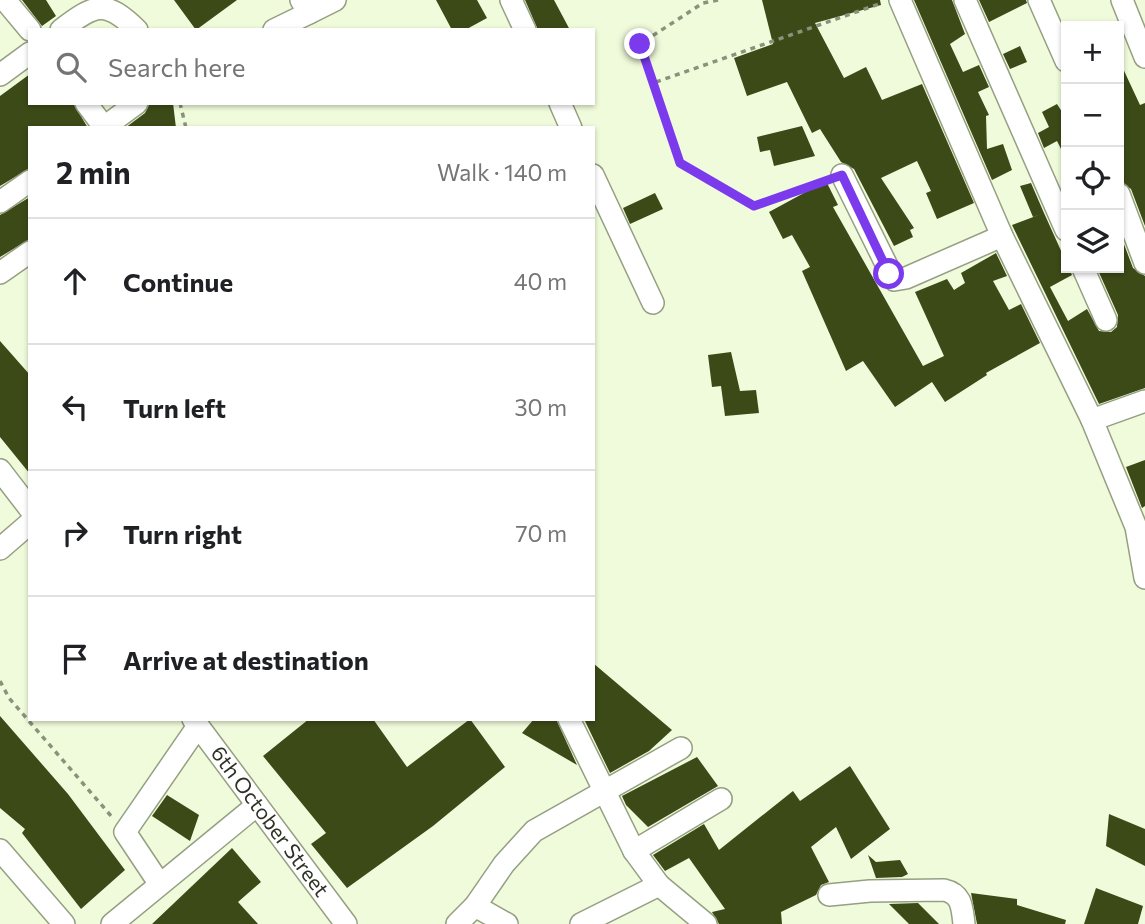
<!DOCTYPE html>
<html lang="en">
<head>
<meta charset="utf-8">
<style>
	body { margin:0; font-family:Commissioner,sans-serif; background:#f6f6f6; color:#202124 }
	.controls { position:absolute; right:21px; top:21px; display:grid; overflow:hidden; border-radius:0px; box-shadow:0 2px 5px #0004 }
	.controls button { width:63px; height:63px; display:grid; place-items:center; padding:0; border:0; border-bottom:2px solid #e0e0e0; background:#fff; color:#202124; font:35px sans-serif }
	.stop { position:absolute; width:21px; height:21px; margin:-16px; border:5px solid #7c3aed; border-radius:50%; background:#fff }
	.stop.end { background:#7c3aed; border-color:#fff; box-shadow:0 2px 7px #0008 }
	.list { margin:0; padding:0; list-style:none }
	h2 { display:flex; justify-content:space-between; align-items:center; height:91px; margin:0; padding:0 28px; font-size:30px }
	h2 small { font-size:23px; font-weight:400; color:#757577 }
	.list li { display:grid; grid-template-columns:46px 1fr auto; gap:21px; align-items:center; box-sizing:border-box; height:126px; padding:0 28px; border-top:2px solid #e0e0e0 }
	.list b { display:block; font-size:26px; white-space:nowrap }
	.list em { font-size:23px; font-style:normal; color:#757577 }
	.icon { flex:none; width:38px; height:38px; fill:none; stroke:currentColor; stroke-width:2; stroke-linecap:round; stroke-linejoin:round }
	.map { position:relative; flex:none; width:1145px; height:924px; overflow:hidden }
	.search { position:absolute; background:#fff; box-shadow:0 2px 5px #0004; left:28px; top:28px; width:567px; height:77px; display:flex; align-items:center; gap:18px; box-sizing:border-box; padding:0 24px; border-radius:0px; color:#757577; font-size:26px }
	.panel { position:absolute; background:#fff; box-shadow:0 2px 5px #0004; left:28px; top:126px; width:567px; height:595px; border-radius:0px }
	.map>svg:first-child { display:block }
	.building { fill:#3c4a17 }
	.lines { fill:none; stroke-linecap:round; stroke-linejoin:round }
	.minor-casing { stroke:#959f82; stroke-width:24 }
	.path { stroke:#8a917c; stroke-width:3.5; stroke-dasharray:5 5; stroke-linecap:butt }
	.minor { stroke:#fff; stroke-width:21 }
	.route { stroke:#7c3aed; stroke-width:9 }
	.labels { text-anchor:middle; stroke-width:7; stroke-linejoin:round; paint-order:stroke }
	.street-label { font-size:21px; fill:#2e3226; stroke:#fff }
</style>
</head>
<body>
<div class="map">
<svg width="1145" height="924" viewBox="0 0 1145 924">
	<rect width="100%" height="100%" fill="#f0fbdb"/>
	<!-- building -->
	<path class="building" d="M22,0H46L56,16L42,26Z
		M174,0H237L196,30Z
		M436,0H477L487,18L465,30H452Z
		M525,0H554L570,30H538Z
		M762,0H880L881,5L815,23L844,78L866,67L882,100L922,84L974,203L937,219L926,193L931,191L917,161L881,178L914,228L910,230L913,237L894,246L854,169L841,162L820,129L812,133L787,82L747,96L734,58L773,44Z
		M914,0H952L965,34L950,44L963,72L979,65L989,87L978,92L989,115L986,116L987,149L1003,144L1012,170L992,180Z
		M979,0H1026L1027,3L989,22Z
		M1020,46L1027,62L1010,69L1003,54Z
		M1119,60L1140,105L1145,103V226L1131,189L1119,181Z
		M30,74V103H73L88,128H30V168L0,186V96Z
		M150,103H173L176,128H125L145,113Z
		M1057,104L1066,118V159L1057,141L1044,148L1038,133L1049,127L1042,112Z
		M802,126L815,156L774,166L770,150L760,152L757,137Z
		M826,181L838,205L833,207L923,366L944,356L915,292L947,279L954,290L965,283L961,273L996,253L1007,276L993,281L1009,310L1021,304L1040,343L986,373L987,375L945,402L932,382L895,407L863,361L846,371L802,271L810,267L792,235L783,239L769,212Z
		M1031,183L1044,213L1033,217L1020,186Z
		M655,193L663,209L630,224L623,208Z
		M30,197V239L0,257V215Z
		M1044,213L1072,275L1050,287L1068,321L1087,309L1099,331L1111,332L1117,327L1118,315L1097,268H1119V231L1133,268L1145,276V388L1099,404L1012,225Z
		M0,341L30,375V474L0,437Z
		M731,352L740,391L756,390L759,413L725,416L721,386L712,387L708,355Z
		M1145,460V506L1142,508L1126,467Z
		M593,663L672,730L649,751L610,773L584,719H593Z
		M0,716L68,794L125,870L81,909L22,833L25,829L0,808Z
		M309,719H373L407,767L470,719L505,767L433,826L347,888L311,844L326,833L263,756Z
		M534,719H556L577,765L522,733Z
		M697,757L718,786L648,827L626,805L622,796Z
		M850,766L890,829L851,859L836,827L811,847L829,882L821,885L816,895L781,912L782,924H719L712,912L725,909L689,858L665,871L653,855L704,824L719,850L793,791L800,801Z
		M167,795L199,815L190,841L152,816Z
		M1109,814L1145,829V866L1106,846Z
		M232,848L261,882L238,902L258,924H152Z
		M868,855L876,862L900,860L908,874L902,877L876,878Z
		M1096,888L1143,906L1138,924H1084Z
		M971,893L1017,899V905L1066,920L1065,924H977Z
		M918,903L939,924H909L889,904Z"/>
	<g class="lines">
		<!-- minor casing -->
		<g class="minor-casing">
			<g id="minor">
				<path d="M5,0L30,30"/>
				<path d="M511,0L525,30"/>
				<path d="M900,0L1002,236L1092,420L1136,527L1145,578"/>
				<path d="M965,0L1066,230"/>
				<path d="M1039,0L1066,61"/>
				<path d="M1122,0L1145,57"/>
				<path d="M309,13L335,0"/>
				<path d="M61,30C96,3 106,0 137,30"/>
				<path d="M274,30L309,13L301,0"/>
				<path d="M0,75L30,53"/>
				<path d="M86,103L104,127"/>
				<path d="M560,103L571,128"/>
				<path d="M103,128L137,103"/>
				<path d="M593,175L653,303"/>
				<path d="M842,175L894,280L906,278L1002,236"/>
				<path d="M1119,194L1145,263"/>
				<path d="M0,202L30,181"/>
				<path d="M1083,268L1106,320"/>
				<path d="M0,273L30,252"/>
				<path d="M1092,420L1145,401"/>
				<path d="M0,470L30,509"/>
				<path d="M0,549L30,523"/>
				<path id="s1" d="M193,719L346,924"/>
				<path d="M569,719L634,851L659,885L706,924"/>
				<path d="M0,850L64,924"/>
				<path d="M634,851L721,799"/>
				<path d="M159,883L125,832L198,726"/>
				<path d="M829,895L870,891L944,890C962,894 962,907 964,924"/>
				<path d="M475,906L507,924"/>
				<path d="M112,924L257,805"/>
				<path d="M457,924L475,906L504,864L534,831L681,748"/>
				<path d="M581,924L659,885"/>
			</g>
		</g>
		<!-- path -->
		<path class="path" d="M718,0L703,3L640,44L679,163L754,206L824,181
			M656,82L882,3
			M180,103L186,128
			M0,681L9,698L112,817"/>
		<!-- minor -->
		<use href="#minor" class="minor"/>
	</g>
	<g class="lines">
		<!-- route -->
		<path class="route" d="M640,44L680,163L754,206L842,175L889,274"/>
	</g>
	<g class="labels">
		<!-- street labels -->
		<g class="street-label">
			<text dy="7" stroke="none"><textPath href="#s1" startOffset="128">6th October Street</textPath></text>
		</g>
	</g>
</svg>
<div class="controls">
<button>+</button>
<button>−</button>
<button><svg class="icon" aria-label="locate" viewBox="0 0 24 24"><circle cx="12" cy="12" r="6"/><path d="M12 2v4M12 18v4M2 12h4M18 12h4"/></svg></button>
<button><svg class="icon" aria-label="layers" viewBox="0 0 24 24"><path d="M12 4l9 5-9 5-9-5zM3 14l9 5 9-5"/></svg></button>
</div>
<div class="stop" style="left:889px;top:274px"></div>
<div class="stop end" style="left:640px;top:44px"></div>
<div class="search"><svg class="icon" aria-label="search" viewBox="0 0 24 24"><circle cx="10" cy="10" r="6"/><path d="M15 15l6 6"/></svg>Search here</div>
<section class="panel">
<h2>2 min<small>Walk · 140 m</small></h2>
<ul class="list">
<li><svg class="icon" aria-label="ahead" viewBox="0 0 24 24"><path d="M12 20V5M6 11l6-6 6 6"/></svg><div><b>Continue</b></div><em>40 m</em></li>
<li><svg class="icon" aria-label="left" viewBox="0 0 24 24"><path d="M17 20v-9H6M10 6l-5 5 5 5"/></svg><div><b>Turn left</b></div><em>30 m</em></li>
<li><svg class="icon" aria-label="right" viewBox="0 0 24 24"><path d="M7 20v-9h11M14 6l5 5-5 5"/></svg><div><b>Turn right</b></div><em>70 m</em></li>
<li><svg class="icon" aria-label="arrive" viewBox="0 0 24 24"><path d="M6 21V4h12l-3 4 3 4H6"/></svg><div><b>Arrive at destination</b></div></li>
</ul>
</section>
</div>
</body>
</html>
